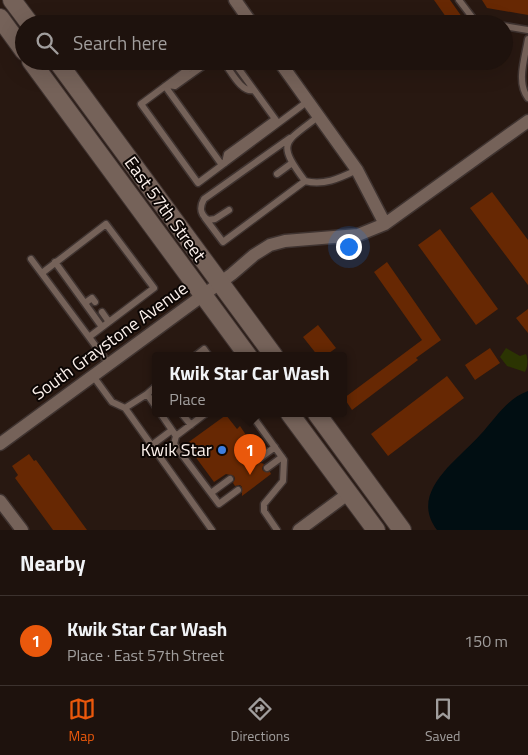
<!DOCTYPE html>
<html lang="en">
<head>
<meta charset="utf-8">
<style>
	body { margin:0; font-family:"Titillium Web",sans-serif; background:#2b201b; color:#f1f3f6 }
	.you { position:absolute; left:348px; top:246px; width:18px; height:18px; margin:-12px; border:4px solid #fff; border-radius:50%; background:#1a73e8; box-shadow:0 0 0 8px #1a73e833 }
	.badge { display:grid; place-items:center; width:32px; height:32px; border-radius:50%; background:#ea580c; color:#fff; font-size:16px; font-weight:700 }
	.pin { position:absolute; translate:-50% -41px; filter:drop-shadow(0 1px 2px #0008) }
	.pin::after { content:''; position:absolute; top:26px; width:18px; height:15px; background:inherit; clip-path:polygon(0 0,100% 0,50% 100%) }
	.popup { position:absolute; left:152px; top:352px; width:195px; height:65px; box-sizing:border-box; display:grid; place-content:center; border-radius:5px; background:#1e120d; filter:drop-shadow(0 1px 4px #0005); font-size:16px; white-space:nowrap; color:#a19e9d }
	.popup b { font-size:19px; color:#f1f3f6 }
	.popup::after { content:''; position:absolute; left:50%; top:100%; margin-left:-10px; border:10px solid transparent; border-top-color:#1e120d }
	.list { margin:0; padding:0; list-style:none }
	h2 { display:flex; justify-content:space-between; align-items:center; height:65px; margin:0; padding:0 20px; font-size:21px }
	h2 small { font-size:16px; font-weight:400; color:#a19e9d }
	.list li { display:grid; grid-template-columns:32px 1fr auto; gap:15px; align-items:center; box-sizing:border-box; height:90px; padding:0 20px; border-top:1px solid #3c322e }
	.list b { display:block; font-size:19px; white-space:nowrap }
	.list p { margin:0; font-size:16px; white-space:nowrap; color:#a19e9d }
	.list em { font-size:16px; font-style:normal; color:#a19e9d }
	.icon { flex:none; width:28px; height:28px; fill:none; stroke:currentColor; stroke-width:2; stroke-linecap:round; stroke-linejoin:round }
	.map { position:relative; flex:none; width:528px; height:530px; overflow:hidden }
	.search { position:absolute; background:#1e120d; box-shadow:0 5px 20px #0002; left:15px; right:15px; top:15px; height:55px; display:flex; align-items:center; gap:12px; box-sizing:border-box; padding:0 18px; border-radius:28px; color:#a19e9d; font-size:19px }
	.sheet { height:155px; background:#1e120d }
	nav { display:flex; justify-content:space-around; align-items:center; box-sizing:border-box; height:70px; border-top:1px solid #3c322e; background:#1e120d; font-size:14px; color:#a19e9d }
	nav a { display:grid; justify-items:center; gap:2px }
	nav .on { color:#ea580c }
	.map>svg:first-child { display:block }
	.green { fill:#2b3402 }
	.water { fill:#010e12 }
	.building { fill:#672803 }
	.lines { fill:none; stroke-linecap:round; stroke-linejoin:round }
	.service-casing { stroke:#3f3330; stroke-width:9 }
	.minor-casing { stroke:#3f3330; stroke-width:15 }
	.secondary-casing { stroke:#3f3330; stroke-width:20 }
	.service { stroke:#756259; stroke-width:6 }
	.minor { stroke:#756259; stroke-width:12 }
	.secondary { stroke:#756259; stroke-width:18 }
	.shop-dot { fill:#3f7fe0; stroke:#0c0604; stroke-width:2 }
	.labels { text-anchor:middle; stroke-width:4; stroke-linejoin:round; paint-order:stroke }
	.street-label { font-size:18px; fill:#faefea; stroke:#0c0604 }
	.poi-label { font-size:18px; fill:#faefea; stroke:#0c0604; text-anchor:end }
</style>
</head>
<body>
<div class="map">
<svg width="528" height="530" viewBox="0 0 528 530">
	<rect width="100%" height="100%" fill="#281811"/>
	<!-- green -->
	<path class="green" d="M506,348L520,356L526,354C528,359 528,366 525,372L507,366L500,357Z"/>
	<!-- water -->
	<path class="water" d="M528,391V530H437C408,492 458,460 480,435C495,419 506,399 528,391Z"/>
	<!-- building -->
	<path class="building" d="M434,0H450L467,24H451Z
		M482,0H528V15L487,8Z
		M492,192L528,240V285L470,208Z
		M440,229L498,309L476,325L418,245Z
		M387,262L441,340L416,358L418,360L352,410L344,398L422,340L374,272Z
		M528,309V333L516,318Z
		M318,325L336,348L325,356H318L303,337Z
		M490,348L500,363L475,380L465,365Z
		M447,376L464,398L388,456L371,434Z
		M226,415L237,429L240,426L246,435L244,436L257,454L256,461L264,464L262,468L263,471L270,472L271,474L242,496V487L240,485L235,486L233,483L235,479L234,476L226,474L214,482L186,444Z
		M29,454L34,461L36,460L87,530H53L15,478L18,475L12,466Z"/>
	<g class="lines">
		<!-- service casing -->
		<g class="service-casing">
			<path id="service" d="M459,0L475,21L490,24
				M504,26L528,30
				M528,39C525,58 516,82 528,98
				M199,61L141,104L198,183L308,101
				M223,61C231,71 241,93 254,90
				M233,61L278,123
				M167,85L175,86L210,61
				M165,86L222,165
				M319,116C284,143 276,142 305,181C324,186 340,178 357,170
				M225,163L227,154L275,119
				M277,174L292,163
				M229,210L215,219L208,220C200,214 199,208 204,199L290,138
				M205,218L223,242L305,181
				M31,259L109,364
				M55,262L102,327
				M42,273L106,224L154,288L89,337
				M85,303L92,298L95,302
				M102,312L109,322
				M195,356L204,349L209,356
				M93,376L112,402L125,408L147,394
				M156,386L147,394L156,407
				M125,408L212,530
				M161,414L176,436L205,414
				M182,414L191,425
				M251,414L284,460L283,481L264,504V511L277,530
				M176,436L174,444L219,504L238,490
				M152,445L172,430
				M260,458L275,447
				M267,468L282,457
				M211,493L230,479"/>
		</g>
		<!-- minor casing -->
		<g class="minor-casing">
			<path id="minor" d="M235,0L252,24
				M279,61L357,170L385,224
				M0,444L232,274L254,255L270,245L285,241L358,235L385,224L528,121
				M0,501L22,530
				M299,530L349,493"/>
		</g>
		<!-- secondary casing -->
		<g class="secondary-casing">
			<path id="secondary" d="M12,0L30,24
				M0,18L24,51
				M31,61L248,356
				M57,61L274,356
				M290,414L376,530
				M317,414L402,530"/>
		</g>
		<!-- service -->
		<use href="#service" class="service"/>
		<!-- minor -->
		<use href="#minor" class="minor"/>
		<!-- secondary -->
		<use href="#secondary" class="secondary"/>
	</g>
	<!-- markers -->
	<circle class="shop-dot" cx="222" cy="450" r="5"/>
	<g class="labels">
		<!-- street labels -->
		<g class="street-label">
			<text transform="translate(165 209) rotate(54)" y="6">East 57th Street</text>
			<text transform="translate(110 341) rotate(-36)" y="6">South Graystone Avenue</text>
		</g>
		<!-- poi labels -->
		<g class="poi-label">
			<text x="212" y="456">Kwik Star</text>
		</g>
	</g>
</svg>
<div class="you"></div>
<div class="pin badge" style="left:250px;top:475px">1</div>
<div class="popup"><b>Kwik Star Car Wash</b>Place</div>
<div class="search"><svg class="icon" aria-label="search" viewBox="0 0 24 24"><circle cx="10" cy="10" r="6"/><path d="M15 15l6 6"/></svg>Search here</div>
</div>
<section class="sheet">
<h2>Nearby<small></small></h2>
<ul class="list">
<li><span class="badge">1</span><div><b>Kwik Star Car Wash</b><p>Place · East 57th Street</p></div><em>150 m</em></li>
</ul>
</section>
<nav>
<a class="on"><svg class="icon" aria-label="map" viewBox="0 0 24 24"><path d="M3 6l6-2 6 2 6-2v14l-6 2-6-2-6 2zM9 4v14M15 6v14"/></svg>Map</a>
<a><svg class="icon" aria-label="directions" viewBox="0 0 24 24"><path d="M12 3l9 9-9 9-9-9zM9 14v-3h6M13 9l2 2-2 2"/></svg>Directions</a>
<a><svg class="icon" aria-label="saved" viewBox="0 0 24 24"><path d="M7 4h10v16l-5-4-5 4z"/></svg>Saved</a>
</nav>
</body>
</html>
